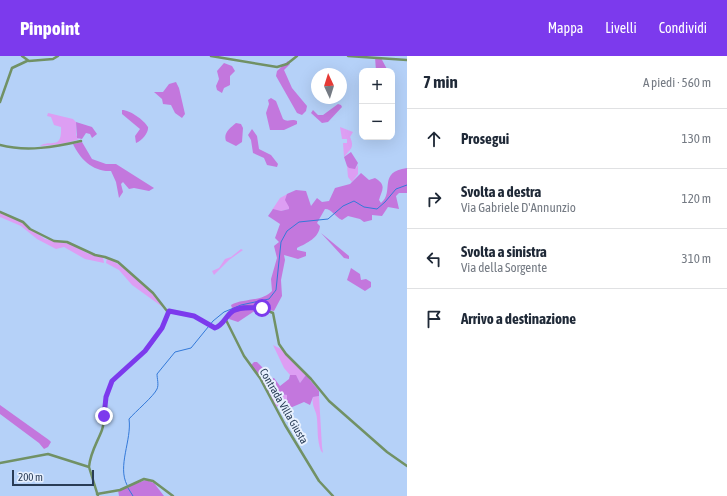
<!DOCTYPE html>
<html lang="it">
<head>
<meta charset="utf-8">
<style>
	body { margin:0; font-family:"Asap Condensed",sans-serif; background:#f2f2f3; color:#1f2937 }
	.controls { position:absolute; right:12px; top:12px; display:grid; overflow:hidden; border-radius:8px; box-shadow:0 4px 16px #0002 }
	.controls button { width:36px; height:36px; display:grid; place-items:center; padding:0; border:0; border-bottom:1px solid #e0e1e3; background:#fff; color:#1f2937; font:20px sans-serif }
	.compass { position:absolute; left:311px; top:12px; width:36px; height:36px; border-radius:50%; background:#fff; box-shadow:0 4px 16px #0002; rotate:356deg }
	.scale { position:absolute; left:12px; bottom:10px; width:82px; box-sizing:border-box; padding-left:4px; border:2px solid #293c56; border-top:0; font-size:11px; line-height:14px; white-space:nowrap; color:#293c56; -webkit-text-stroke:3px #e7f0fe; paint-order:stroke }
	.stop { position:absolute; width:12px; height:12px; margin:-9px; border:3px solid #7c3aed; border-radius:50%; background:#fff }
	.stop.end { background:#7c3aed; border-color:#fff; box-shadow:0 1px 4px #0008 }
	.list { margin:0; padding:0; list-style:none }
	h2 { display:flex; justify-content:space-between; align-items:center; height:52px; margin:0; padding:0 16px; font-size:17px }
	h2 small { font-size:13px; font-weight:400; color:#747a83 }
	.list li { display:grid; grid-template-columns:26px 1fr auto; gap:12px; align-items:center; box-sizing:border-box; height:60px; padding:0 16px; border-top:1px solid #e0e1e3 }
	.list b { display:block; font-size:15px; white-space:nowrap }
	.list p { margin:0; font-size:13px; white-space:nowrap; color:#747a83 }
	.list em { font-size:13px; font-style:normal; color:#747a83 }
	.icon { flex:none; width:22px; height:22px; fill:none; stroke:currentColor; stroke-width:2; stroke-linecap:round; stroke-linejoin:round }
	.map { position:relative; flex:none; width:407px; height:440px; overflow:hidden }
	header { display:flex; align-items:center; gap:24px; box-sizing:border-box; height:56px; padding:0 20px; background:#7c3aed; color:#fff }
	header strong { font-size:19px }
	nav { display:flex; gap:22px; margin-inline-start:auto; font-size:14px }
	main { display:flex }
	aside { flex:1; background:#fff }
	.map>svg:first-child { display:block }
	.green { fill:#dd9ef3 }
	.forest { fill:#c377dd }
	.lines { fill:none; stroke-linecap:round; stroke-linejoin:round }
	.stream { stroke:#3379d9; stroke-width:1 }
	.minor { stroke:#719165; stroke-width:2.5 }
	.route { stroke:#7c3aed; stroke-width:5 }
	.labels { text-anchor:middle; stroke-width:4; stroke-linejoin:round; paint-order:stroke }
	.street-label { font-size:11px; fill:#293c56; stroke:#e7f0fe }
</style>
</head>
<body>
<header>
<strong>Pinpoint</strong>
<nav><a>Mappa</a><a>Livelli</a><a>Condividi</a></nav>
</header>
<main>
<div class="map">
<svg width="407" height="440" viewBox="0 0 407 440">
	<rect width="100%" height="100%" fill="#b5d1f8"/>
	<!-- green -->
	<path class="green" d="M48,57L73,63L76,66V79L79,83C67,88 53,89 40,90C51,83 62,95 61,71L54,69L51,61L47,60Z
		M340,71L353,76L350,81C355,92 350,93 344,101L343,87H347V83H342Z
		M358,109V118L352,126L348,121L347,110L356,112Z
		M291,136L289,137V153L281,155L272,154L280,142Z
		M0,157L21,166L45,183L70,188L87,197L103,201L104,207L85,203L64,191L56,193L37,183L21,170L0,161Z
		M241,193L243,194L229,204L204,229L214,219L212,215L219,212L225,203L231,201Z
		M107,202C130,213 149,233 164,252L132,229L119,214L106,207Z
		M273,289L281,293L306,319L300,327L297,321L290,319L284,312Z
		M269,336L287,339L288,341L287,345L276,351Z
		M319,340L322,391L323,397L321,395C317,384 318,375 317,363C317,355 311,350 313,341Z"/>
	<!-- forest -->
	<path class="forest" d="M375,1L381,2L388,15H376Z
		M288,5L290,8L284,14L292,32L307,50L306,55L302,59L297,57L276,20L277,15Z
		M224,7L232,10L235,15L230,20V29L224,32L222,37L217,34L216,30L219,23L217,15Z
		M176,26L179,32L185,58L182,62L175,57L171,49L163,48L162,43L154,36H163L169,28Z
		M271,42L276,45L283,63C288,67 292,62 297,65V68L284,74H270L266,57L269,48L268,44Z
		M338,48L341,49L342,51L328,66L322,67L311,57L313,54L318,59H323Z
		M122,54C130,54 144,64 148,71C149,76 142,85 136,87L135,80L140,73L122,58Z
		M76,66L92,71L97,78L92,82L90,78L86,77L82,83L77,82Z
		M236,67L241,68L243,72L242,86L236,90L226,85C223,77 230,72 236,67Z
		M252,73L257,80L259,93L271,99L278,108L277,111L267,109L264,102L253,97L251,84L248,79Z
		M82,86L92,103L106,108H116L154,132L149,135L134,132L129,133L123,126L121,128L123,136L119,142L116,126L111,115C93,116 80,103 73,88Z
		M351,96L358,107L355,113L349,112L347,110L344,101Z
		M407,112V137H399L396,140L399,153L388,151L382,160L372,159V164L364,166L360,163L348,160L342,164C335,161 332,153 325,153L317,167L320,170C319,182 307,187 297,192V194L306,196V200L298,203L284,199L285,204L281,224L282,240L274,255L259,252L238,266L229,263L232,252L231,249C244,242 262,246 272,235L271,223L277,202L274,190L279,186L275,182L280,168L268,160L273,153L281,155L289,153V151L285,144L287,138L296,134L306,135L311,150L317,142L322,146L329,145L335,132L350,128L361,117L369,124L375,122C387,129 382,134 379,144L381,147C395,136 377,116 407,112Z
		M321,177L349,200V203L344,202Z
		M351,212L360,218L361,224L366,223L371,226V231L365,235L347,224Z
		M254,306H257L265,314L270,323L274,322L280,330L289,323L290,319H296L300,327L306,319L319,335V340L313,341L310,349L304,346L290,352L287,345V339L269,336L251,309Z
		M0,349L49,384L51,386L48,391L44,393L39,387L0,358Z
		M146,424L154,427L164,440H119L118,434Z"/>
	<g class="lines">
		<!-- stream -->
		<path class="stream" d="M127,429C117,410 132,384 129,363C135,356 154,340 157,333C159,329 157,322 157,318L175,296L191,292L213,265L224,256L241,249L269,243L276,234L281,186L287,175L299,166L328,163L343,150L354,145L364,151L377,153L385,146L396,133L407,129
			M128,432L133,440"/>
		<!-- minor -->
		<path class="minor" d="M22,0L29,5L53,3L58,0
			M211,0L277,11L287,8L297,0
			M348,0L407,4
			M0,46L12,12L27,5
			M0,89C27,96 55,91 81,85
			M0,156L23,166L30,173L54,185L67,186L95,199L105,201L118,206L153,237L167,255L194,260L215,272C223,269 226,260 233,255C244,247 262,252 273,257L279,288L286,298L311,323L329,345L387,396L407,410
			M226,264L244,300L260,322L285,369L319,425L333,440
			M0,407L48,398L89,411C90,397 97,387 102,374C107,358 102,341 112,326C118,317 129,310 137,303C151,291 163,273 169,255
			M89,411L98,440
			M97,438L120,434L144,423L153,425L173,440"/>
	</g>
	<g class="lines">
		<!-- route -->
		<path class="route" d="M104,360L106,341L112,325L145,295L162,272L169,255L194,260L215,272C224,269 226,259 233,255C241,250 253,252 262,252"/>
	</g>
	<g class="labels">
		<!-- street labels -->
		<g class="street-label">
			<text transform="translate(284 350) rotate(60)" y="4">Contrada Villa Giusta</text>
		</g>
	</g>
</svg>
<div class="controls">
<button>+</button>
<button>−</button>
</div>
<svg class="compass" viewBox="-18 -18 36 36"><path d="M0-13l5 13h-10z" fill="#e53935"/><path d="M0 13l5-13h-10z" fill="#747a83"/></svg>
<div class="scale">200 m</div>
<div class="stop" style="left:262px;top:252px"></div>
<div class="stop end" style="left:104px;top:360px"></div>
</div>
<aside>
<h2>7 min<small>A piedi · 560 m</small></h2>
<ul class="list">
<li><svg class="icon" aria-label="ahead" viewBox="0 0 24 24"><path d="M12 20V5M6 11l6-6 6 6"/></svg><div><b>Prosegui</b></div><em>130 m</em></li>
<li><svg class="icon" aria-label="right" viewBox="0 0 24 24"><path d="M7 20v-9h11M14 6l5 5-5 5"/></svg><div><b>Svolta a destra</b><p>Via Gabriele D'Annunzio</p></div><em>120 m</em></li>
<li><svg class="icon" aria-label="left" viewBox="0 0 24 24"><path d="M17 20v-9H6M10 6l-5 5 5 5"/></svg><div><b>Svolta a sinistra</b><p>Via della Sorgente</p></div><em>310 m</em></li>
<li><svg class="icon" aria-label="arrive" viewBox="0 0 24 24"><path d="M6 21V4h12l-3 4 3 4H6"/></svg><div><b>Arrivo a destinazione</b></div></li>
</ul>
</aside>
</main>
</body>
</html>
